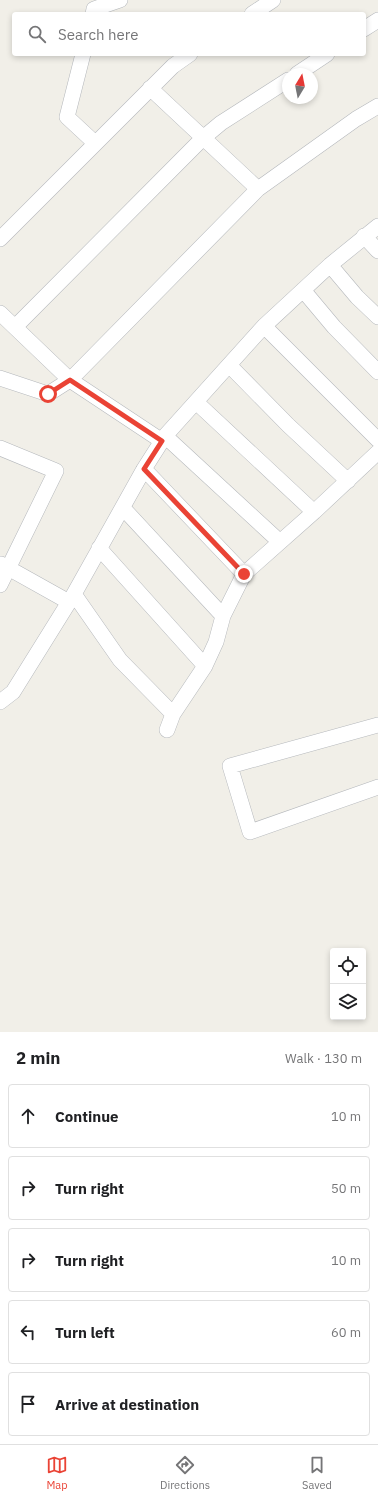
<!DOCTYPE html>
<html lang="en">
<head>
<meta charset="utf-8">
<style>
	body { margin:0; font-family:"IBM Plex Sans",sans-serif; background:#f6f6f6; color:#202124 }
	.controls { position:absolute; right:12px; bottom:12px; display:grid; overflow:hidden; border-radius:4px; box-shadow:0 2px 6px #0003 }
	.controls button { width:36px; height:36px; display:grid; place-items:center; padding:0; border:0; border-bottom:1px solid #e0e0e0; background:#fff; color:#202124; font:20px sans-serif }
	.compass { position:absolute; left:282px; top:68px; width:36px; height:36px; border-radius:50%; background:#fff; box-shadow:0 2px 6px #0003; rotate:10deg }
	.stop { position:absolute; width:12px; height:12px; margin:-9px; border:3px solid #ea4335; border-radius:50%; background:#fff }
	.stop.end { background:#ea4335; border-color:#fff; box-shadow:0 1px 4px #0008 }
	.list { margin:0; padding:0; list-style:none }
	h2 { display:flex; justify-content:space-between; align-items:center; height:52px; margin:0; padding:0 16px; font-size:17px }
	h2 small { font-size:13px; font-weight:400; color:#757577 }
	.list li { display:grid; grid-template-columns:26px 1fr auto; gap:12px; align-items:center; box-sizing:border-box; height:64px; margin:0 8px 8px; padding:0 8px; border:1px solid #e0e0e0; border-radius:4px }
	.list b { display:block; font-size:15px; white-space:nowrap }
	.list em { font-size:13px; font-style:normal; color:#757577 }
	.icon { flex:none; width:22px; height:22px; fill:none; stroke:currentColor; stroke-width:2; stroke-linecap:round; stroke-linejoin:round }
	.map { position:relative; flex:none; width:378px; height:1032px; overflow:hidden }
	.search { position:absolute; background:#fff; box-shadow:0 2px 6px #0003; left:12px; right:12px; top:12px; height:44px; display:flex; align-items:center; gap:10px; box-sizing:border-box; padding:0 14px; border-radius:4px; color:#757577; font-size:15px }
	.sheet { height:412px; background:#fff }
	nav { display:flex; justify-content:space-around; align-items:center; box-sizing:border-box; height:56px; border-top:1px solid #e0e0e0; background:#fff; font-size:11px; color:#757577 }
	nav a { display:grid; justify-items:center; gap:2px }
	nav .on { color:#ea4335 }
	.map>svg:first-child { display:block }
	.lines { fill:none; stroke-linecap:round; stroke-linejoin:round }
	.street-casing { stroke:#b5b8bc; stroke-width:16 }
	.street { stroke:#fff; stroke-width:15 }
	.route { stroke:#ea4335; stroke-width:5 }
</style>
</head>
<body>
<div class="map">
<svg width="378" height="1032" viewBox="0 0 378 1032">
	<rect width="100%" height="100%" fill="#f1efe8"/>
	<g class="lines">
		<!-- street casing -->
		<g class="street-casing">
			<path id="street" d="M93,14L94,9L120,0
				M252,14L273,0
				M364,29L378,20
				M83,54L67,117L95,143
				M297,74L327,54
				M150,88L258,189
				M364,236L378,251
				M0,239L173,66L190,54
				M330,265L357,297L378,317
				M303,290L334,327L378,372
				M0,313L70,380L162,441
				M264,326L378,440
				M15,327L203,138L221,123L288,80
				M229,365L288,425L348,481
				M0,378L48,394L70,380L258,189L356,119L378,106
				M196,402L314,512
				M165,436L280,542
				M0,448L56,471L0,585
				M144,469L244,574
				M123,508L223,616
				M99,548L205,666
				M1,564L69,602
				M74,594L120,660L173,714
				M0,702L13,692L74,594L144,469L165,436L264,326L330,265L378,226
				M378,725L230,766L250,832L378,787
				M167,730L173,714L205,666L216,642L223,616L244,574L314,512L378,452"/>
		</g>
		<!-- street -->
		<use href="#street" class="street"/>
	</g>
	<g class="lines">
		<!-- route -->
		<path class="route" d="M48,394L70,380L162,441L144,469L244,574"/>
	</g>
</svg>
<div class="controls">
<button><svg class="icon" aria-label="locate" viewBox="0 0 24 24"><circle cx="12" cy="12" r="6"/><path d="M12 2v4M12 18v4M2 12h4M18 12h4"/></svg></button>
<button><svg class="icon" aria-label="layers" viewBox="0 0 24 24"><path d="M12 4l9 5-9 5-9-5zM3 14l9 5 9-5"/></svg></button>
</div>
<svg class="compass" viewBox="-18 -18 36 36"><path d="M0-13l5 13h-10z" fill="#e53935"/><path d="M0 13l5-13h-10z" fill="#757577"/></svg>
<div class="stop" style="left:48px;top:394px"></div>
<div class="stop end" style="left:244px;top:574px"></div>
<div class="search"><svg class="icon" aria-label="search" viewBox="0 0 24 24"><circle cx="10" cy="10" r="6"/><path d="M15 15l6 6"/></svg>Search here</div>
</div>
<section class="sheet">
<h2>2 min<small>Walk · 130 m</small></h2>
<ul class="list">
<li><svg class="icon" aria-label="ahead" viewBox="0 0 24 24"><path d="M12 20V5M6 11l6-6 6 6"/></svg><div><b>Continue</b></div><em>10 m</em></li>
<li><svg class="icon" aria-label="right" viewBox="0 0 24 24"><path d="M7 20v-9h11M14 6l5 5-5 5"/></svg><div><b>Turn right</b></div><em>50 m</em></li>
<li><svg class="icon" aria-label="right" viewBox="0 0 24 24"><path d="M7 20v-9h11M14 6l5 5-5 5"/></svg><div><b>Turn right</b></div><em>10 m</em></li>
<li><svg class="icon" aria-label="left" viewBox="0 0 24 24"><path d="M17 20v-9H6M10 6l-5 5 5 5"/></svg><div><b>Turn left</b></div><em>60 m</em></li>
<li><svg class="icon" aria-label="arrive" viewBox="0 0 24 24"><path d="M6 21V4h12l-3 4 3 4H6"/></svg><div><b>Arrive at destination</b></div></li>
</ul>
</section>
<nav>
<a class="on"><svg class="icon" aria-label="map" viewBox="0 0 24 24"><path d="M3 6l6-2 6 2 6-2v14l-6 2-6-2-6 2zM9 4v14M15 6v14"/></svg>Map</a>
<a><svg class="icon" aria-label="directions" viewBox="0 0 24 24"><path d="M12 3l9 9-9 9-9-9zM9 14v-3h6M13 9l2 2-2 2"/></svg>Directions</a>
<a><svg class="icon" aria-label="saved" viewBox="0 0 24 24"><path d="M7 4h10v16l-5-4-5 4z"/></svg>Saved</a>
</nav>
</body>
</html>
